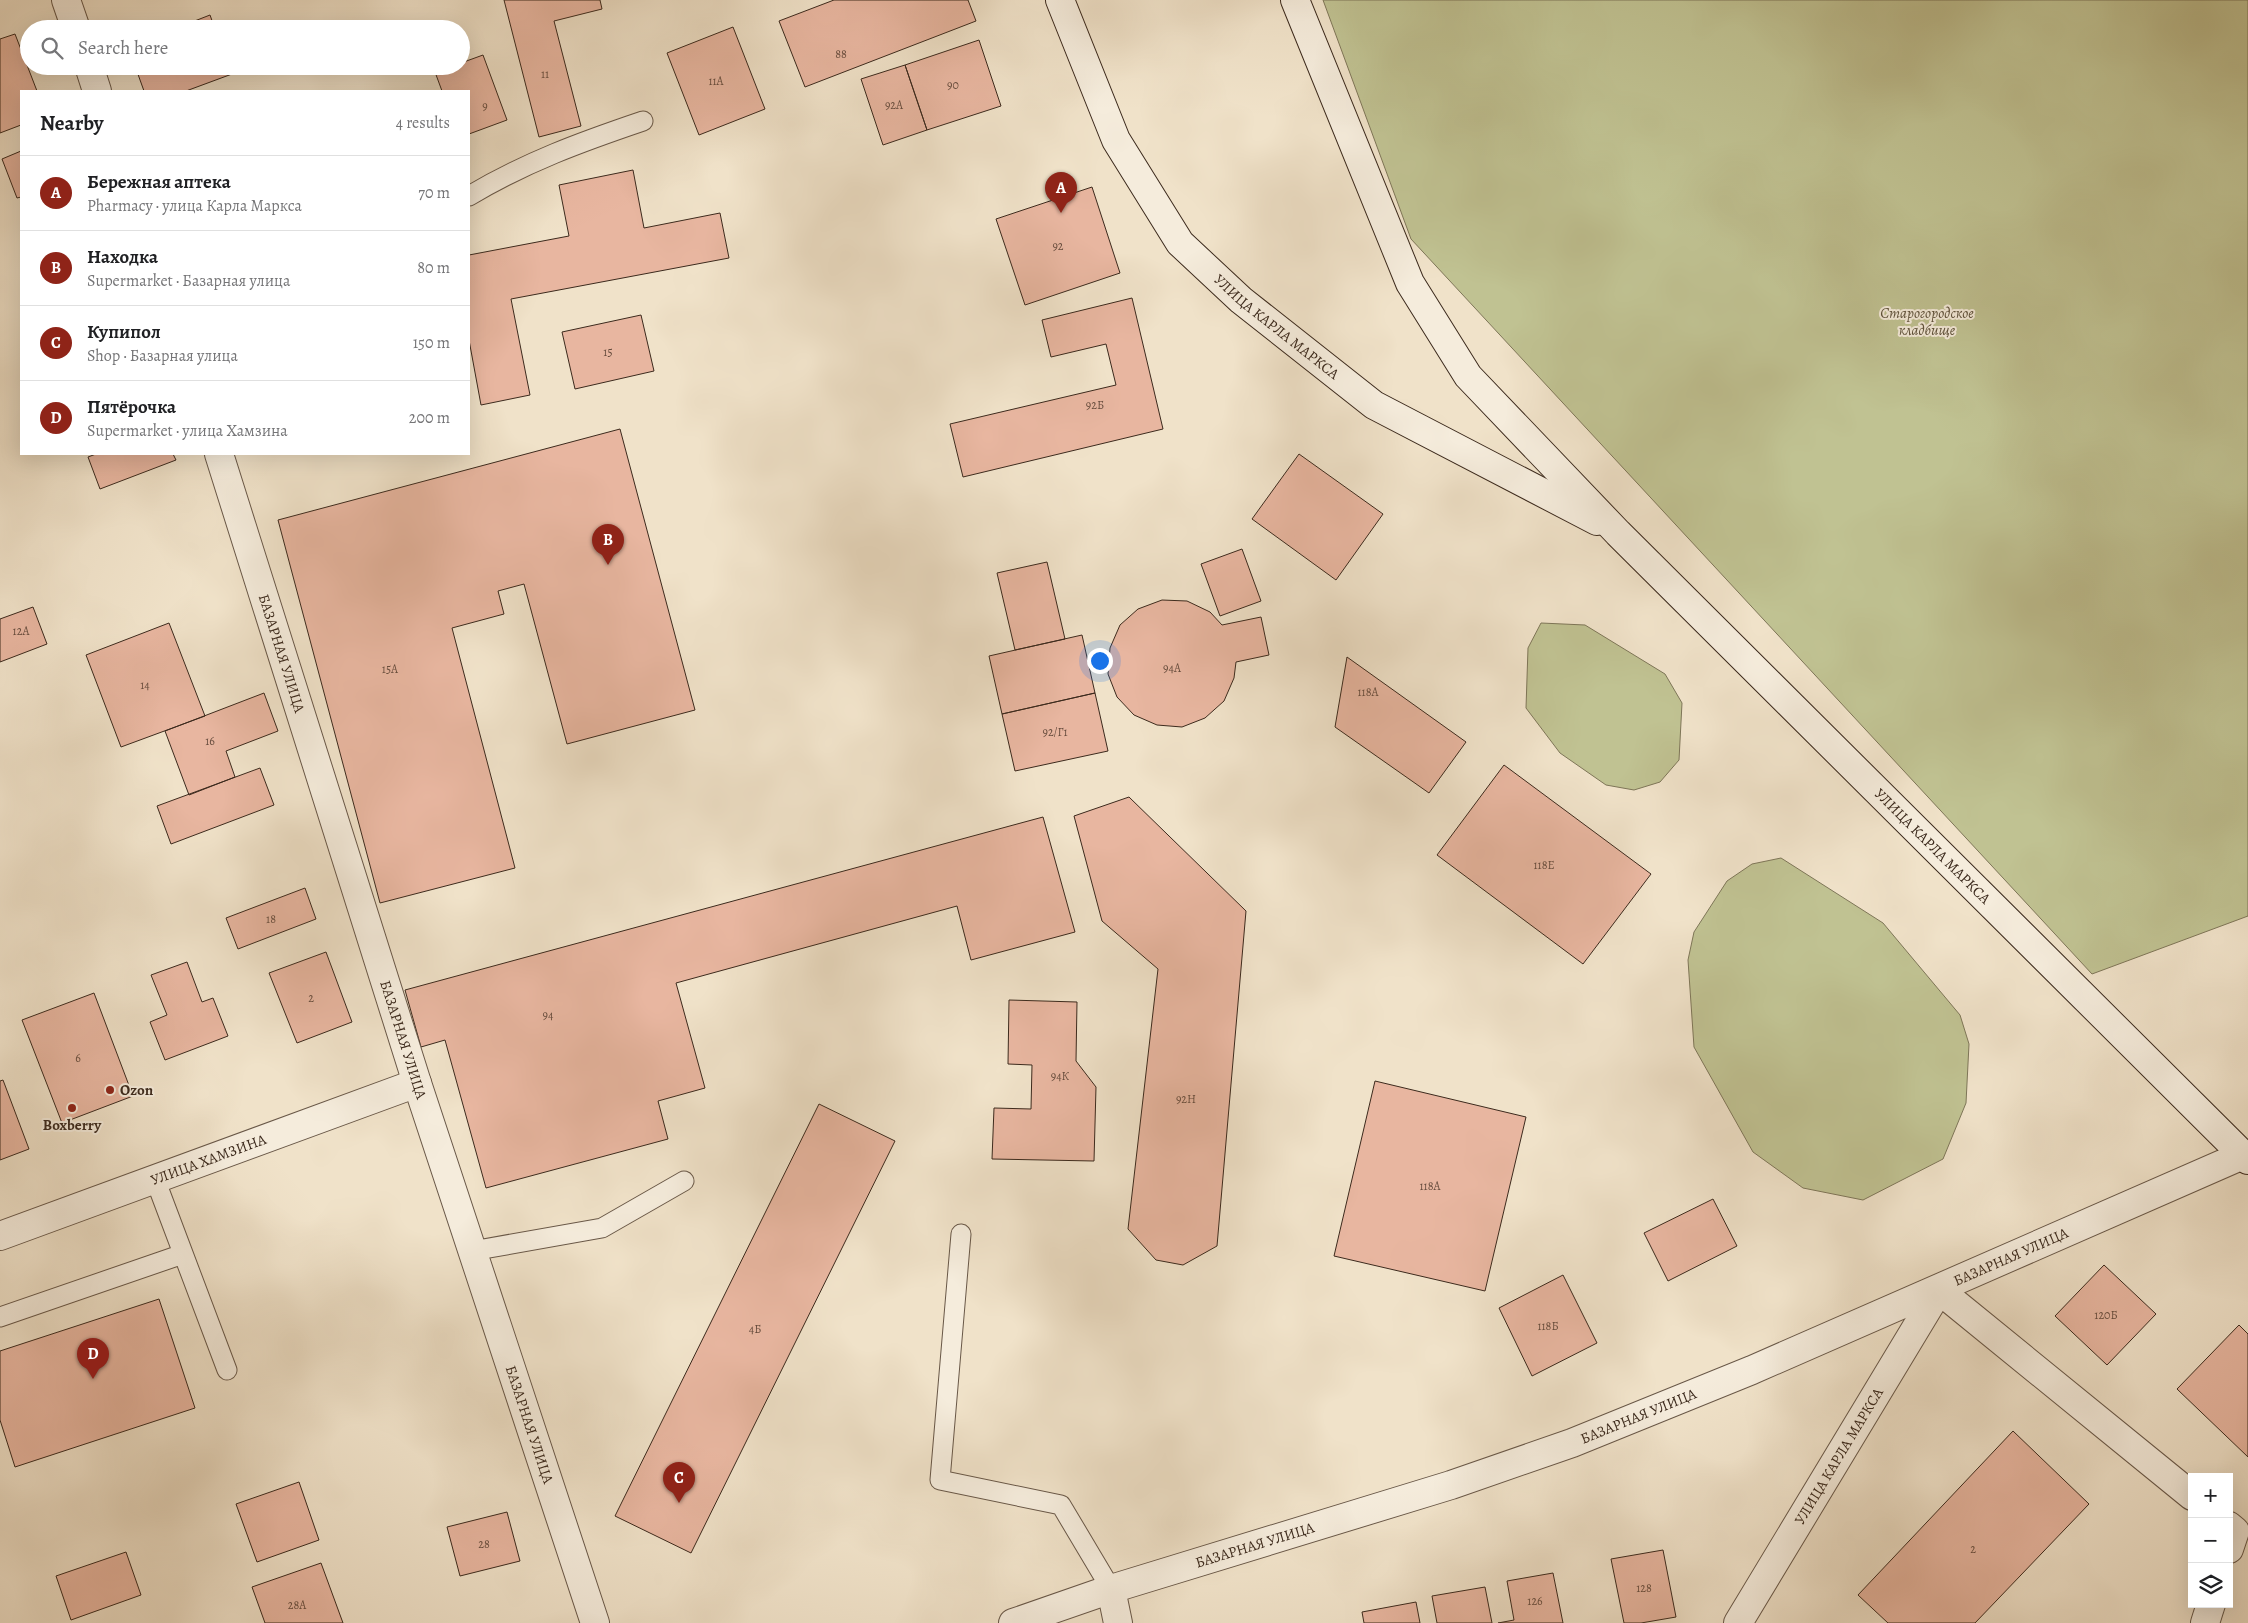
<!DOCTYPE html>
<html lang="en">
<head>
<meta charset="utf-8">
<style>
	body { margin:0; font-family:Alegreya,serif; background:#f2f2f2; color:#202124 }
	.controls { position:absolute; right:15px; bottom:15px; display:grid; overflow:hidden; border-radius:0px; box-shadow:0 5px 20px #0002 }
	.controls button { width:45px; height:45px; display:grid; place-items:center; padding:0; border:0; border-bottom:1px solid #e0e0e0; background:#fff; color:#202124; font:25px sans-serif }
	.you { position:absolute; left:1099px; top:660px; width:18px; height:18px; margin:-12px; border:4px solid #fff; border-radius:50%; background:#1a73e8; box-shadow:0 0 0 8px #1a73e833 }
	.badge { display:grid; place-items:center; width:32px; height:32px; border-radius:50%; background:#8f2418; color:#fff; font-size:16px; font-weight:700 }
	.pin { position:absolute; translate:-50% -41px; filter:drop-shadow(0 1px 2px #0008) }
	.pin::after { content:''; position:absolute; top:26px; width:18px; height:15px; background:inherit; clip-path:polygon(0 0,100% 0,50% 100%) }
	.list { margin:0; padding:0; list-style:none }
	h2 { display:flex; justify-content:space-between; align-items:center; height:65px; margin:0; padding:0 20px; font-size:21px }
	h2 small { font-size:16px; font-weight:400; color:#757577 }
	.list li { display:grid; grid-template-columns:32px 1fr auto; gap:15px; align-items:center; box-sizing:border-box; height:75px; padding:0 20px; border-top:1px solid #e0e0e0 }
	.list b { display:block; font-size:19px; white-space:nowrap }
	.list p { margin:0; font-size:16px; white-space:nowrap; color:#757577 }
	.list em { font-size:16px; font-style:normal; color:#757577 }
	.icon { flex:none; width:28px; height:28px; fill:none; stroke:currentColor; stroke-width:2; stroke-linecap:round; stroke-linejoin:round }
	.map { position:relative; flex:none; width:2248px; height:1623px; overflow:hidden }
	.search { position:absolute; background:#fff; box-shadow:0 5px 20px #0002; left:20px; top:20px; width:450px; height:55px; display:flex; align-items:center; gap:12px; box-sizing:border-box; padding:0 18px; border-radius:28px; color:#757577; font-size:19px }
	.panel { position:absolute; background:#fff; box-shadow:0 5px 20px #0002; left:20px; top:90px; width:450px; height:365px; border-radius:0px }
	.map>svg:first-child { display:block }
	.green { fill:#c0c292; stroke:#7e7658 }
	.building { fill:#e8b6a0; stroke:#3c2a1d }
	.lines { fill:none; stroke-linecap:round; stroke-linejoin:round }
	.lane-casing { stroke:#695848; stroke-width:21 }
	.street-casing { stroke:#695848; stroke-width:30 }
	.secondary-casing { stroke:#3c2a1d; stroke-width:30 }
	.lane { stroke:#f5ecdc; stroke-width:19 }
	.street { stroke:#f5ecdc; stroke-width:28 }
	.secondary { stroke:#f5ecdc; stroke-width:28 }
	.poi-dot { fill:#8f2418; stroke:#f5ecdc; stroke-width:2 }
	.labels { text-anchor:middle; stroke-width:4; stroke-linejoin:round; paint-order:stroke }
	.number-label { font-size:12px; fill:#674d3e }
	.park-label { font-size:15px; font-style:italic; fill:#5d503a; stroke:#f5ecdc }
	.street-label { font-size:15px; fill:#3c2a1d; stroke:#f5ecdc }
	.poi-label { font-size:15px; font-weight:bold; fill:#3c2a1d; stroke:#f5ecdc; text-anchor:start }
</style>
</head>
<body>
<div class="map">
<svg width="2248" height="1623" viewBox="0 0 2248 1623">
	<rect width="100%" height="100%" fill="#f0e2c9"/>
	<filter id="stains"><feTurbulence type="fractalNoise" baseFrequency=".004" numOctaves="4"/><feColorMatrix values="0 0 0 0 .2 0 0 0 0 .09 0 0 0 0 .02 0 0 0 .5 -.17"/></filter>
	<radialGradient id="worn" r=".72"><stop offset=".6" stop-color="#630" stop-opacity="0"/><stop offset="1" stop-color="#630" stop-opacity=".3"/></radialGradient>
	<!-- green -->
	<path class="green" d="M1323,0H2248V916L2092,974L1411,239Z
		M1541,623L1585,625L1665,674L1682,703L1679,760L1660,782L1634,790L1606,785L1560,753L1526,708L1528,648Z
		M1781,858L1883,923L1960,1015L1969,1044L1966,1103L1943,1159L1863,1200L1803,1188L1753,1152L1694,1047L1688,960L1694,932L1727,881L1752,864Z"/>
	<!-- building -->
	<path class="building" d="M504,0H600L602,9L554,21L581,126L539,137Z
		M834,0H968L976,21L805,87L779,21Z
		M210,15L215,29H174Z
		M733,27L765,109L699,135L667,53Z
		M15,34L37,91H21V125L0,133V39Z
		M979,40L1001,106L927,130L905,65Z
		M483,55L507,120L469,134V91H442L435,72L452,66H461V63Z
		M905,65L927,130L883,145L861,79Z
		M135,66H229L232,74L186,91H144Z
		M21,151V197L17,198L2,159Z
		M633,170L644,228L720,213L729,258L511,299L530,395L481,405L469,340V255L569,236L559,185Z
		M1092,187L1120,273L1025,305L996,219Z
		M1132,298L1163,429L963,477L950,424L1116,385L1106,344L1051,357L1042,320Z
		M641,315L654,371L575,389L562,332Z
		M620,429L695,710L567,744L524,584L498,591L504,614L452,628L515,868L380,903L278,520Z
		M96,454H173L176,460L100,489L88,457Z
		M1299,454L1383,514L1336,580L1252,519Z
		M1242,549L1261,601L1220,616L1201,564Z
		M1047,562L1065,639L1015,650L997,573Z
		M1162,600L1187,601L1210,612L1222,625L1261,617L1269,655L1236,662L1234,678L1224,701L1205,718L1182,727L1157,725L1134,715L1117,697L1108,674L1110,648L1120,625L1138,609Z
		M33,607L47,644L0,662V619Z
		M169,623L205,716L121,747L86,655Z
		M1082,635L1095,693L1002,714L989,656Z
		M1347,657L1466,742L1429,793L1335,727Z
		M264,693L278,731L226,751L235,777L189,795L165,731Z
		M1095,693L1108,751L1015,771L1002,714Z
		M1504,765L1651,874L1583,964L1437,855Z
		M260,768L274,805L171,844L157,806Z
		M1129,797L1246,911L1217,1246L1183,1265L1156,1260L1128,1229L1158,969L1102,921L1074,816Z
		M1043,817L1075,932L971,960L957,906L676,983L705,1088L658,1101L668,1139L486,1188L445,1040L421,1047L405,990Z
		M305,888L316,919L238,949L226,918Z
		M326,952L352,1022L297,1043L269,973Z
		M187,962L202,1002L213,998L228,1036L165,1060L150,1022L167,1015L151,975Z
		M94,993L133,1096L62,1123L22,1020Z
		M1009,1000L1077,1002L1076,1061L1096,1087L1094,1161L992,1159L994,1108L1031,1109L1032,1065L1008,1064Z
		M3,1080L29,1149L0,1160V1081Z
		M1375,1081L1526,1117L1485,1291L1334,1256Z
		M819,1104L895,1141L691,1553L615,1516Z
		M1713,1199L1737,1246L1668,1281L1644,1233Z
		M2104,1265L2156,1314L2107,1365L2055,1316Z
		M1563,1275L1597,1343L1532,1376L1499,1308Z
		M159,1299L195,1408L15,1467L0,1420V1351Z
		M2239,1325L2248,1334V1457L2177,1389Z
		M2013,1431L2089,1504L1975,1623H1888L1858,1595Z
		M299,1482L319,1540L257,1562L236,1504Z
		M507,1512L520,1561L460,1576L447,1527Z
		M1663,1550L1676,1617L1641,1623H1624L1611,1559Z
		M126,1552L141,1595L71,1620L56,1576Z
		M321,1563L343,1623H265L252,1587Z
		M1553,1573L1563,1623H1498L1514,1620L1507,1581Z
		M1485,1587L1492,1623H1437L1432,1596Z
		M1416,1602L1420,1623H1364L1362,1612Z"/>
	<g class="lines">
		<!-- lane casing -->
		<g class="lane-casing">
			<path id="lane" d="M469,196C526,162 581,142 643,121
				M155,1179L227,1370
				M961,1234L940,1480L1061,1505L1111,1589
				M472,1251L602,1228L684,1181
				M0,1317L183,1254"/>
		</g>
		<!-- street casing -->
		<g class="street-casing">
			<g id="street">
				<path d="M66,0L76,29"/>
				<path d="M89,66L97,91"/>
				<path id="s1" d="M219,454L417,1083L595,1623"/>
				<path id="s2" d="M0,1236L417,1083"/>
				<path d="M2229,1526L2235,1531L2229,1549"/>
				<path d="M1111,1589L1118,1623"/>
				<path id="s3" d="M1013,1623L1111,1589L1451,1485L1572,1443L1752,1370L2243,1155"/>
				<path id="s4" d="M1738,1623L1939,1290L2192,1496"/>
				<path d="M2205,1623L2211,1604"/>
			</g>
		</g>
		<!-- secondary casing -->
		<g class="secondary-casing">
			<g id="secondary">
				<path id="s5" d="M1060,0L1116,140L1180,243L1241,300L1374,405L1597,521"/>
				<path id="s6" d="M1295,0L1410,283L1468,376L1618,533L2248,1160"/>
			</g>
		</g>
		<!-- lane -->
		<use href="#lane" class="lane"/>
		<!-- street -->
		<use href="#street" class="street"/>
		<!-- secondary -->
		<use href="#secondary" class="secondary"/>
	</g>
	<!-- markers -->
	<g class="poi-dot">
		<circle cx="110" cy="1090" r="5"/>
		<circle cx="72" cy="1108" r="5"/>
	</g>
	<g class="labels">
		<!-- number labels -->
		<g class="number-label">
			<text x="841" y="58">88</text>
			<text x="545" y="78">11</text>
			<text x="716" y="85">11А</text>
			<text x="953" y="89">90</text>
			<text x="894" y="109">92А</text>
			<text x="485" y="110">9</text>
			<text x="1058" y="250">92</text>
			<text x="608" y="356">15</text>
			<text x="1095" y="409">92Б</text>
			<text x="21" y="635">12А</text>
			<text x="1172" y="672">94А</text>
			<text x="390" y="673">15А</text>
			<text x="145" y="689">14</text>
			<text x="1368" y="696">118А</text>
			<text x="1055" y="736">92/Г1</text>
			<text x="210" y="745">16</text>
			<text x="1544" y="869">118Е</text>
			<text x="271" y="923">18</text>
			<text x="311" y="1002">2</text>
			<text x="548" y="1019">94</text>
			<text x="78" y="1062">6</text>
			<text x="1060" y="1080">94К</text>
			<text x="1186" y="1103">92Н</text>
			<text x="1430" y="1190">118А</text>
			<text x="2106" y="1319">120Б</text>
			<text x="1548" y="1330">118Б</text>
			<text x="755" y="1333">4Б</text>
			<text x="484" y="1548">28</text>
			<text x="1973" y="1553">2</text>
			<text x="1644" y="1592">128</text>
			<text x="1535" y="1605">126</text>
			<text x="297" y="1609">28А</text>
		</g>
		<!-- park labels -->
		<g class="park-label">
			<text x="1927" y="318">Старогородское<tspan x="1927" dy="17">кладбище</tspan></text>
		</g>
		<!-- street labels -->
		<g class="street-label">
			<text dy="5" stroke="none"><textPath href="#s5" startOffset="400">УЛИЦА КАРЛА МАРКСА</textPath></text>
			<text dy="5" stroke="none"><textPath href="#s1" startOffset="209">БАЗАРНАЯ УЛИЦА</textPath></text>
			<text dy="5" stroke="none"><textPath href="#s6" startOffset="1076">УЛИЦА КАРЛА МАРКСА</textPath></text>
			<text dy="5" stroke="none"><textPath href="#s1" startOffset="614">БАЗАРНАЯ УЛИЦА</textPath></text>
			<text dy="5" stroke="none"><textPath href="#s2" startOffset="222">УЛИЦА ХАМЗИНА</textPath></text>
			<text dy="5" stroke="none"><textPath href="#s3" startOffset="1064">БАЗАРНАЯ УЛИЦА</textPath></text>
			<text dy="5" stroke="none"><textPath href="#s3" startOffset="659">БАЗАРНАЯ УЛИЦА</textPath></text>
			<text dy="5" stroke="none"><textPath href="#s1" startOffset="1019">БАЗАРНАЯ УЛИЦА</textPath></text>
			<text dy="5" stroke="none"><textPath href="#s4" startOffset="195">УЛИЦА КАРЛА МАРКСА</textPath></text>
			<text dy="5" stroke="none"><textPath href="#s3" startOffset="254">БАЗАРНАЯ УЛИЦА</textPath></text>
		</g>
		<!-- poi labels -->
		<g class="poi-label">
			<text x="120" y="1095">Ozon</text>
			<text x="72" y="1130" text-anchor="middle">Boxberry</text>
		</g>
	</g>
	<rect width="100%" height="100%" filter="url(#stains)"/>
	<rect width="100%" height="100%" fill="url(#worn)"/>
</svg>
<div class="controls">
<button>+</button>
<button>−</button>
<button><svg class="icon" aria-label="layers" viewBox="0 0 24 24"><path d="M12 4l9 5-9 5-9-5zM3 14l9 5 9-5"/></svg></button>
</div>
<div class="you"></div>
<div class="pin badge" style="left:1061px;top:213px">A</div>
<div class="pin badge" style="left:608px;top:565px">B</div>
<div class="pin badge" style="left:679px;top:1503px">C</div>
<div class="pin badge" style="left:93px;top:1379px">D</div>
<div class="search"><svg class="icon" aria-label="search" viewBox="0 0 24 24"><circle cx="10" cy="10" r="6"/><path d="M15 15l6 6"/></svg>Search here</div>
<section class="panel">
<h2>Nearby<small>4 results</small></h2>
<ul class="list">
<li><span class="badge">A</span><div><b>Бережная аптека</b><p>Pharmacy · улица Карла Маркса</p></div><em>70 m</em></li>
<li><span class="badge">B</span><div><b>Находка</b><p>Supermarket · Базарная улица</p></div><em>80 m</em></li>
<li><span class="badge">C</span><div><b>Купипол</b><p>Shop · Базарная улица</p></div><em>150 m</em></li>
<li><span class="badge">D</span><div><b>Пятёрочка</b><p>Supermarket · улица Хамзина</p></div><em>200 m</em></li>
</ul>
</section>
</div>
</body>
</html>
